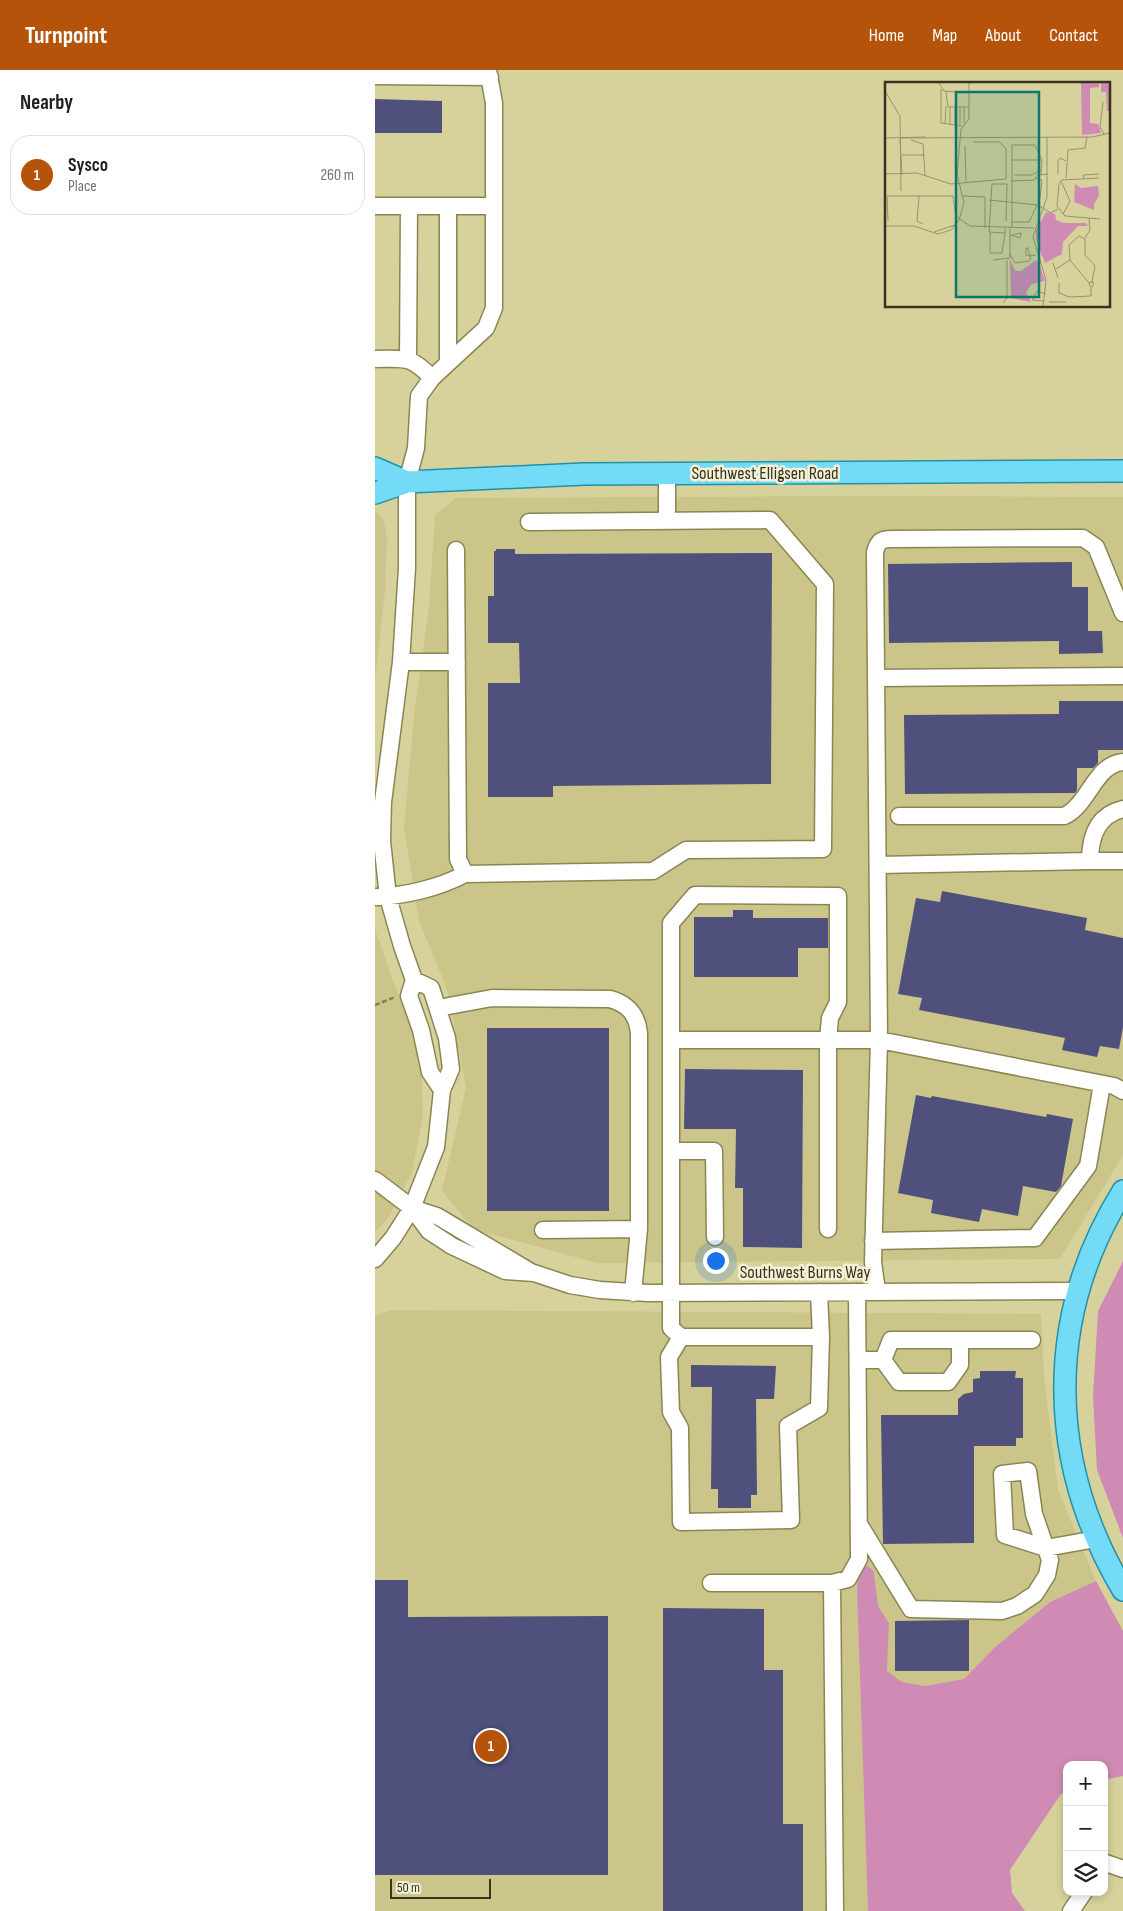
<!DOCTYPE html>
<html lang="en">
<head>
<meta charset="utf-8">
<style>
	body { margin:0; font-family:"Sofia Sans Condensed",sans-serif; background:#f2f2f2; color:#202124 }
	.controls { position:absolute; right:15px; bottom:15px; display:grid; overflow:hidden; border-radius:10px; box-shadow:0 2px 8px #0003 }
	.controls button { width:45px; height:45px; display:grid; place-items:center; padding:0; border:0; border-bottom:1px solid #e0e0e0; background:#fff; color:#202124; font:25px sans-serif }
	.scale { position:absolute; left:15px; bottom:12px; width:101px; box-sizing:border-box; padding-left:5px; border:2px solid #36341f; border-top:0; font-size:14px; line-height:18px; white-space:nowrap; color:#36341f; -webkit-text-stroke:4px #f4f1d7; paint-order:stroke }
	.you { position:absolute; left:340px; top:1190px; width:18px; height:18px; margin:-12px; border:4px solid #fff; border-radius:50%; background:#1a73e8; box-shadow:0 0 0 8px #1a73e833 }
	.badge { display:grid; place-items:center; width:32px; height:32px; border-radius:50%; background:#b45309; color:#fff; font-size:16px; font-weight:700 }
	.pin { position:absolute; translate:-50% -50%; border:2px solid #fff; box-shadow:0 1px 5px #0006 }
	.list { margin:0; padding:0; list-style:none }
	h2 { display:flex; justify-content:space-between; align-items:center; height:65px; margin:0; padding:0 20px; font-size:21px }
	h2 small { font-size:16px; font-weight:400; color:#757577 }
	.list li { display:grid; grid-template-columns:32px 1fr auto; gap:15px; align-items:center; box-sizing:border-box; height:80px; margin:0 10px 10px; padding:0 10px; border:1px solid #e0e0e0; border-radius:20px }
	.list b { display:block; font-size:19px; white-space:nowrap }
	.list p { margin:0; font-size:16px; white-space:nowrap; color:#757577 }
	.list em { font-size:16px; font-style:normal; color:#757577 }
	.icon { flex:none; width:28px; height:28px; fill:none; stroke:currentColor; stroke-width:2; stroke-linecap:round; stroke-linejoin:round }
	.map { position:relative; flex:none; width:748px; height:1841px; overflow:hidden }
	header { display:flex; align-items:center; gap:30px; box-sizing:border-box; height:70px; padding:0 25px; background:#b45309; color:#fff }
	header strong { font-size:24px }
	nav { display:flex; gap:28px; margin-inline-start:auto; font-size:18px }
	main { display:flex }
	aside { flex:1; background:#fff }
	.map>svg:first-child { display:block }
	.built { fill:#cbc58a }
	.green { fill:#d08bb5 }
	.building { fill:#4f507b }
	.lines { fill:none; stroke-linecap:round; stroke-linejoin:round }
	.minor-casing { stroke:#8b8553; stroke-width:19 }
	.major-casing { stroke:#2291a7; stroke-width:24 }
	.path { stroke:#85825c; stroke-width:2.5; stroke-dasharray:5 2.5; stroke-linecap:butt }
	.minor { stroke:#fff; stroke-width:16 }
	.major { stroke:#74dbf6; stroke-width:21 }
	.labels { text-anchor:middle; stroke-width:5; stroke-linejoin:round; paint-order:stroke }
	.street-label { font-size:18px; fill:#36341f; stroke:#f4f1d7 }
	.inset-road { fill:none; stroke:#97936a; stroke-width:1 }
	.view { fill:#0f766e; fill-opacity:0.15; stroke:#0f766e; stroke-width:2.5 }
	.inset-edge { fill:none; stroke:#36341f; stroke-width:2.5 }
</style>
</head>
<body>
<header>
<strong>Turnpoint</strong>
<nav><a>Home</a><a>Map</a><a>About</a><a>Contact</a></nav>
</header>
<main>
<aside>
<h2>Nearby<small></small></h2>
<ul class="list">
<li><span class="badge">1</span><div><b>Sysco</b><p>Place</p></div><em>260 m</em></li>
</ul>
</aside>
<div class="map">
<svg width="748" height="1841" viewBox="0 0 748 1841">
	<rect width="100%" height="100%" fill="#d7d29c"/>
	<!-- built -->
	<path class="built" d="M472,426L748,427V1085L685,1189L222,1193L98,1159L67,1121L91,1017L72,919L44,851L29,759L39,645L54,537L60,445L81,428Z
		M0,440L9,451L12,469L10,522L0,610Z
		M0,859L19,914L37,953L46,990L48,1045L37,1103L13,1148L0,1162Z
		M16,1240L666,1244L669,1307L683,1420L721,1511L675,1532L619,1578L589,1609L550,1616L527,1612L512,1601L514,1553L503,1536L499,1502L482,1522L493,1841H0V1246Z"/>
	<!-- green -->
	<path class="green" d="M748,1191V1468L722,1400L718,1326L723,1241Z
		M492,1495L499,1502L503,1536L514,1553L512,1601L527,1612L550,1616L589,1609L619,1578L675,1532L721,1511L748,1561V1706L729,1710V1695H692V1722L686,1724L635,1800L637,1823L650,1841H493L482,1522L483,1505Z"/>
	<!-- building -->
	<path class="building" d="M0,29L67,31V63H0Z
		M121,479H140V484L397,483L396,714L178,716V727H113V613H145L144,573H113V526H119V481H121Z
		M697,492V517H713V561H727L728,583L684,584V571L514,573L513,494Z
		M684,631H748V680H723V693L718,698H702V720L700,723L530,724L529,645L684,644Z
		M567,821L712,848L710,860L748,868V957L744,979L725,976L722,987L687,980L690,968L544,940L547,928L523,924L541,828L565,832Z
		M358,840H378V848H453V878H423V907H319V847H358Z
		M112,958H234V1141H112Z
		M310,999L428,1000L427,1178L368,1177V1118H360L361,1059H309Z
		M541,1025L556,1028L557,1026L671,1047L672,1044L698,1049L686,1116L681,1122L648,1116L643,1146L607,1139L604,1152L556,1143L558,1130L523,1123Z
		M316,1295L401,1296L399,1329H381L382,1425H376V1438H343V1419H336L337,1317H316Z
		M605,1301H641L640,1308H648V1368H641V1376H599V1473L508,1474L506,1345H583V1329L589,1324L598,1322V1309L605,1308Z
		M0,1510H33V1547L233,1546V1805H0Z
		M288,1538L389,1539V1600H408V1754H428V1841H288Z
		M594,1550V1601H520V1551Z"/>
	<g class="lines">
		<!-- minor casing -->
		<g class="minor-casing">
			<path id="minor" d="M0,6L115,7
				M0,136H119
				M73,136V293
				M0,289C30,289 35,285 57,308
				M33,290L34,136
				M292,451V403
				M81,480L83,789L90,804
				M26,592H82
				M501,608L748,606
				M748,739C722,745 715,767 715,791H748
				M524,746H689C713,736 720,694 748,692
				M503,795L715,791
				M0,827C29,826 64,818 90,804L278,801L311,780L448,779L450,514L395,450L154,452
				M63,938L117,928L235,929C253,934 262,944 264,963V1159L258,1223
				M296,970H504L739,1016L748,1021
				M67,1020L55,1002L46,960L34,926L39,910L27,876L13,827L7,771L8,732L26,592L32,498V412L41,378L44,326L57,308L111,258L119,238V33L113,0
				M296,1081H339L340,1167
				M0,1110L37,1138L54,1161L77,1176L130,1201L159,1203L195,1215L225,1220L273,1223L704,1221
				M37,1138L62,1146L156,1202
				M168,1160L264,1159
				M498,1171L660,1168L713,1096L727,1014
				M0,1189L18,1168L37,1138L61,1077L67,1020L76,999L72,968L56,918L39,910
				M502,1221L498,1192L504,970L500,482C503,471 506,469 517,469L708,468L721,477L748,543
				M444,1222L446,1267H306L296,1258V853L320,825L463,826V932L455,948L453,970V1159
				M306,1267L294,1287L296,1342L305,1358L306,1452L416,1450L413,1356L444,1338L446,1267
				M585,1270H657
				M483,1290H508L524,1312H573L585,1295V1270H516L508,1290
				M484,1454L536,1539L627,1541L642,1536L660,1524L672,1505L675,1490L659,1444L653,1401L627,1404L630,1465L671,1478L721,1469
				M336,1513H457L473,1509L484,1489L482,1222
				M457,1513L460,1841
				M729,1795L731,1793L748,1799
				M696,1841L709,1822"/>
		</g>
		<!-- major casing -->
		<g class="major-casing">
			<path id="major" d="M0,398L32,412
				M0,423L32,412L209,404L748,401
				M748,1121C669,1248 672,1392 748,1520"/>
		</g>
		<!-- path -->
		<path class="path" d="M0,935L20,927"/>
		<!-- minor -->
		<use href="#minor" class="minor"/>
		<!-- major -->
		<use href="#major" class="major"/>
	</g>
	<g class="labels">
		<!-- street labels -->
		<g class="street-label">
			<text x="390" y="409">Southwest Elligsen Road</text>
			<text x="430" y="1208">Southwest Burns Way</text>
		</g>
	</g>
	<!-- overview -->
	<g transform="translate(510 12)">
		<rect width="225" height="225" fill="#d7d29c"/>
		<path d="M196,0H214V5L205,6V41L213,42L216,51L197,53ZM216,0H225V29H222L221,10H216ZM190,102L196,106L213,104L214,114L209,122V128L189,120ZM161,130L170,132L171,138L179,141H201L203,144H193L178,160L177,172L160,181L151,158V148ZM125,177L130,189H136L151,178L156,187L160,199L147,202L141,210L146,220L126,216Z" fill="#d08bb5"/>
		<path class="inset-road" d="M53,0L59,9L84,11M56,7V41L77,44M0,9L15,34L16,109M61,10L63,25H84M218,20L215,45L219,52M79,25V42M60,42L61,24M65,42V25M70,42V26M75,42V25M0,56L41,55M15,56L207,55L225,51M15,57L17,93M26,58L38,62L40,93M80,64L81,100M17,73H39M127,78H157M0,92L32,91L66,102L121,97V67L115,60H88M173,92V79L175,76L181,79M129,93H147L156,88M181,96L183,68L200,66L202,55M214,96L177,98L174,102L172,124L180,134L215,137M199,97L198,93L214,92M127,99L150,98M176,99L185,119L178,132M34,114L32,139L38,142M78,114L100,115V146M104,118L153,123L166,131L173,127M154,124L157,98L150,96L153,93L163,92M3,139L2,114H68L71,134L85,144L149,146M126,140H144L152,123M0,144H29L53,152L66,148L74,138L79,121L72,92L76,47L84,37V0M120,146V151L104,150L107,102H122L121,139M127,146V63H150L157,78L156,92M49,150L70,143M105,151V171H117L120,151M125,153L135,156L136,151L127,153M200,156L205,148L204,136M125,172L130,181L144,179L146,176L145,174V172L144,171L143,166H141V173L145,174L151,173M108,178L125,176V146M168,181L173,196M171,187L185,178M205,200L209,201L207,205L204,203ZM174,201V211L184,215L206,214V205M204,201L185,178L184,163L194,154L200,157V173L210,184L207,200M159,219L147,218L148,216L152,209L161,212M164,220H181M118,221L122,216V178M158,225L161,198L148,155L162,115V55"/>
		<path class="view" d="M71,10H154V215H71Z"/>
		<rect width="225" height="225" class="inset-edge"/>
	</g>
</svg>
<div class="controls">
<button>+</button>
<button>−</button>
<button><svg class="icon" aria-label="layers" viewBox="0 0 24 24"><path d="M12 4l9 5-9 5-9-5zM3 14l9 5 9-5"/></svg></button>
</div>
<div class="scale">50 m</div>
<div class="you"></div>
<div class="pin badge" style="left:116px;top:1676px">1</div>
</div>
</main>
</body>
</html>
